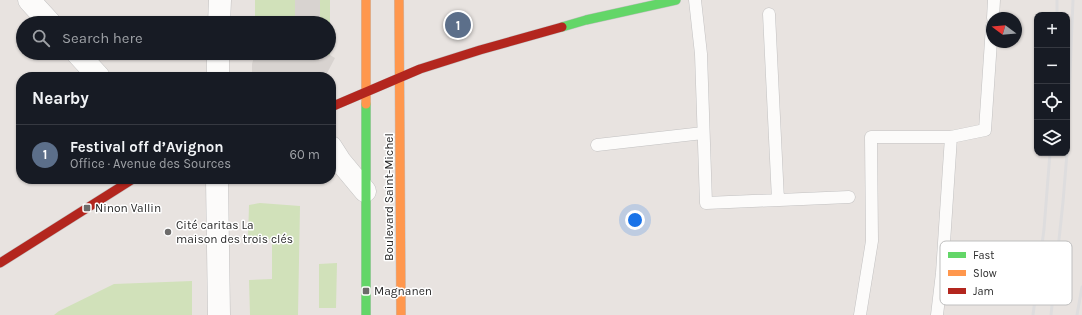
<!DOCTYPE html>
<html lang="en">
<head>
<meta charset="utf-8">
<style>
	body { margin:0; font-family:Karla,sans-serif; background:#20242c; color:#f1f3f6 }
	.controls { position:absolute; right:12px; top:12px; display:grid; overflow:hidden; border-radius:8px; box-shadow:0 1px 3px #0004 }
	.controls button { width:36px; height:36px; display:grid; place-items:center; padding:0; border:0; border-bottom:1px solid #363941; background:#171b24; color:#f1f3f6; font:20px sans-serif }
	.compass { position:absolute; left:986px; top:12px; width:36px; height:36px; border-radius:50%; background:#171b24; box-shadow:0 1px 3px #0004; rotate:286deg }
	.you { position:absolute; left:635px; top:220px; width:14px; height:14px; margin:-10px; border:3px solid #fff; border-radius:50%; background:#1a73e8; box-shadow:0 0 0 6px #1a73e833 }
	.badge { display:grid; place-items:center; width:26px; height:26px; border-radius:50%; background:#2563eb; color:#fff; font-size:13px; font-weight:700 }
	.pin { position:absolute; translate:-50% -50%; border:2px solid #fff; box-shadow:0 1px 4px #0006 }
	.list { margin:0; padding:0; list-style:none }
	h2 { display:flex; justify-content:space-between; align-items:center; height:52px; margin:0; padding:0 16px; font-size:17px }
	h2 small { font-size:13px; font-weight:400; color:#9ea1a6 }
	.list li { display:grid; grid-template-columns:26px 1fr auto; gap:12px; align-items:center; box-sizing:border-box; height:60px; padding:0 16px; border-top:1px solid #363941 }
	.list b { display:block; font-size:15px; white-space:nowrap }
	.list p { margin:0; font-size:13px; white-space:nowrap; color:#9ea1a6 }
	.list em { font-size:13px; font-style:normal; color:#9ea1a6 }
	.icon { flex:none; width:22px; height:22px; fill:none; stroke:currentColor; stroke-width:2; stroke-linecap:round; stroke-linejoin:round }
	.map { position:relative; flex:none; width:1082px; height:315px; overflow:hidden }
	.search { position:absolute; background:#171b24; box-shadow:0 1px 3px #0004; left:16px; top:16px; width:320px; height:44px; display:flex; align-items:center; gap:10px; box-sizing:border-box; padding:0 14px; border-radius:22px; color:#9ea1a6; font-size:15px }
	.panel { position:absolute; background:#171b24; box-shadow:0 1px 3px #0004; left:16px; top:72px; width:320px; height:112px; border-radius:16px }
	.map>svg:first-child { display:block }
	.green { fill:#d1e1ba }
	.plaza { fill:#d8d3d0 }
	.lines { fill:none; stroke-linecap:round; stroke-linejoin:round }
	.lane-casing { stroke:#c2c1c1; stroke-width:13 }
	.street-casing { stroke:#c2c1c1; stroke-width:23 }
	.fast-casing { stroke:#c2c1c1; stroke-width:10 }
	.slow-casing { stroke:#c2c1c1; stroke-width:10 }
	.jam-casing { stroke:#c2c1c1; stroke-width:10 }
	.lane { stroke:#fcfbfa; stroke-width:12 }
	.street { stroke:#fcfbfa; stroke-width:22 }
	.fast { stroke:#63d668; stroke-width:9 }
	.slow { stroke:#ff974d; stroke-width:9 }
	.jam { stroke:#b3261e; stroke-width:9 }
	.rail { stroke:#deddde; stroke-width:3 }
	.poi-dot { fill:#6c6b6a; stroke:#fff; stroke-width:1.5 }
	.labels { text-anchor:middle; stroke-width:3; stroke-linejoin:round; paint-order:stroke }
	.street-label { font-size:12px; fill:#2a2a2a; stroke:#fff }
	.poi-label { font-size:12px; fill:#2a2a2a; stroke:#fff; text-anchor:start }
	.key { fill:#fff; stroke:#bfbfbf; stroke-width:1 }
	.key-label { font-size:11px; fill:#2a2a2a }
</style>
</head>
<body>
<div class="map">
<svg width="1082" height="315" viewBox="0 0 1082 315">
	<rect width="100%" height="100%" fill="#e8e3e0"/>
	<!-- green -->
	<path class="green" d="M255,0H296L295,23H255Z
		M320,0H330V55L319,56V53H329V23H320Z
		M260,203L300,206L298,315H250L249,280L272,279V239H248L249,205Z
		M337,263L336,308H319V264Z
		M192,281V315H54L59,311L114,284Z"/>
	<!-- plaza -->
	<path class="plaza" d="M295,0H320V23H295Z
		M255,53H319V56L330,55L335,58L325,77H252V64Z"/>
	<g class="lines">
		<!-- lane casing -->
		<g class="lane-casing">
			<path id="lane" d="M695,0L701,54L706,203L849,197
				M769,14L778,200
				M993,18L994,0
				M597,145L703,133
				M860,315L872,241L871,137H951L985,130L992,26
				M937,315L942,273L951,137"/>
		</g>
		<!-- street casing -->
		<g class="street-casing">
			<path id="street" d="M29,0L50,23
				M219,23L220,0
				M77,53L99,77
				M218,77V53
				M331,147L340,161L365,191
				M217,179L219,315"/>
		</g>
		<!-- fast casing -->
		<g class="fast-casing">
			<path id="fast" d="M562,27L586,20L676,0
				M366,104V315"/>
		</g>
		<!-- slow casing -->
		<g class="slow-casing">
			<path id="slow" d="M366,0V104
				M399,0L401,315"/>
		</g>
		<!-- jam casing -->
		<g class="jam-casing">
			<path id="jam" d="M331,107L420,69L480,50L562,27
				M0,263L133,179"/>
		</g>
		<!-- lane -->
		<use href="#lane" class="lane"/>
		<!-- street -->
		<use href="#street" class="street"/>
		<!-- fast -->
		<use href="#fast" class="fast"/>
		<!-- slow -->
		<use href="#slow" class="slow"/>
		<!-- jam -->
		<use href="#jam" class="jam"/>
		<!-- rail -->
		<path class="rail" d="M1057,15V0
			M1067,147L1073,0
			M1033,315L1044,229L1050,153
			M1051,315L1063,202L1067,153
			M1077,315L1082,287"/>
	</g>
	<!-- markers -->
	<g class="poi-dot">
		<rect x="83" y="204" width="8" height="8" rx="2"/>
		<circle cx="168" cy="232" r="4"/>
		<rect x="362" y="287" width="8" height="8" rx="2"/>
	</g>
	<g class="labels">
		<!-- street labels -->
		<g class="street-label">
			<text transform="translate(389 197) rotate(-90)" y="4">Boulevard Saint-Michel</text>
		</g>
		<!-- poi labels -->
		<g class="poi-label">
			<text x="95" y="212">Ninon Vallin</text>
			<text x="176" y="229">Cité caritas La<tspan x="176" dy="14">maison des trois clés</tspan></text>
			<text x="374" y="295">Magnanen</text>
		</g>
	</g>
	<!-- legend -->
	<rect x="940" y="241" width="132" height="64" rx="6" class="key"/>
	<rect x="948" y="252" width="18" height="6" fill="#63d668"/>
	<rect x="948" y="270" width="18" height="6" fill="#ff974d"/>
	<rect x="948" y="288" width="18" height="6" fill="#b3261e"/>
	<g class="key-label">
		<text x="973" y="259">Fast</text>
		<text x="973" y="277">Slow</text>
		<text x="973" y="295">Jam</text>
	</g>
</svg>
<div class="controls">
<button>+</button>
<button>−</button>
<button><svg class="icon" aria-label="locate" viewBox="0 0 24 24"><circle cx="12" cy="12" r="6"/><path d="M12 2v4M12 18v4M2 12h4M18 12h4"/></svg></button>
<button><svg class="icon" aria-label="layers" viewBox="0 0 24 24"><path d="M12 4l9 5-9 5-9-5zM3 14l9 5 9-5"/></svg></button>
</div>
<svg class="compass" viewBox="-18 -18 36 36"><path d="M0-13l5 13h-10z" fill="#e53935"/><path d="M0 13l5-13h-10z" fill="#9ea1a6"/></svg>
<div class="you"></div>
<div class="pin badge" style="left:458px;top:25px;background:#5c6f8a">1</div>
<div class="search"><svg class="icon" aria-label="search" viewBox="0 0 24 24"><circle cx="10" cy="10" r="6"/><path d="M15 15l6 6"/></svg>Search here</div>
<section class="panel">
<h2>Nearby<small></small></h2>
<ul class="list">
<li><span class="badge" style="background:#5c6f8a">1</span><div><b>Festival off d’Avignon</b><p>Office · Avenue des Sources</p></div><em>60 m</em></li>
</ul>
</section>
</div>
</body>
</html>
